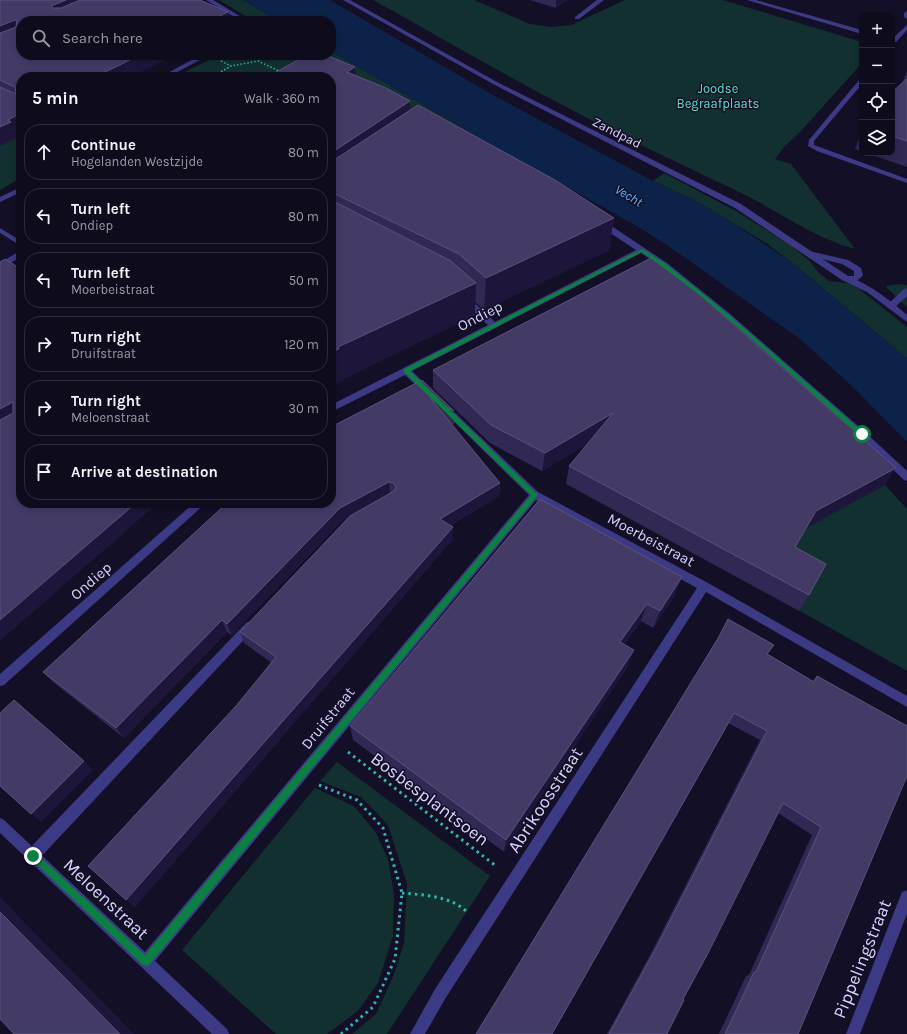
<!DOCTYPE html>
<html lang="en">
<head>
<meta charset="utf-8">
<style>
	body { margin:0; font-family:Karla,sans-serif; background:#171425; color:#f1f3f6 }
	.controls { position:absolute; right:12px; top:12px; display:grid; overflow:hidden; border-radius:8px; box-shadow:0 2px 6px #0003 }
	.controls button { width:36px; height:36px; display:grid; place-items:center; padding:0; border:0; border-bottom:1px solid #2e2b3b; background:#0e0b1c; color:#f1f3f6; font:20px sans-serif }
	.stop { position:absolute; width:12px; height:12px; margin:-9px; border:3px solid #0b8043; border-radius:50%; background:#fff }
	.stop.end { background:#0b8043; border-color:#fff; box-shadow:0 1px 4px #0008 }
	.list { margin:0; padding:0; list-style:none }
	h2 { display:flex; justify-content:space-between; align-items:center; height:52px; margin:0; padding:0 16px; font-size:17px }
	h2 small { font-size:13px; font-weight:400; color:#9b9ba3 }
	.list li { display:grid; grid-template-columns:26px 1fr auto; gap:12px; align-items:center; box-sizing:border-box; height:56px; margin:0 8px 8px; padding:0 8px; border:1px solid #2e2b3b; border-radius:16px }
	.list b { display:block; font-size:15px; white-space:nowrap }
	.list p { margin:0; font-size:13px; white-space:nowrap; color:#9b9ba3 }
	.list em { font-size:13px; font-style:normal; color:#9b9ba3 }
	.icon { flex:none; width:22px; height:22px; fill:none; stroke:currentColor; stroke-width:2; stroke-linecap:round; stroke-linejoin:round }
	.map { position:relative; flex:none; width:907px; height:1034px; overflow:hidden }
	.search { position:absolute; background:#0e0b1c; box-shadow:0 2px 6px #0003; left:16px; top:16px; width:320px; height:44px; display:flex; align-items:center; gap:10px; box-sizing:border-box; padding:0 14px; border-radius:16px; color:#9b9ba3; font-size:15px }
	.panel { position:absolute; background:#0e0b1c; box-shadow:0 2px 6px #0003; left:16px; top:72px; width:320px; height:436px; border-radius:16px }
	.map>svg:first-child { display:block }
	.green { fill:#12302f }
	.water { fill:#0c2248 }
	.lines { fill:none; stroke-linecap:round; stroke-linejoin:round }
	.path-far1 { stroke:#2fb8b0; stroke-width:1.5; stroke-dasharray:1.5 2; stroke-linecap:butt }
	.path { stroke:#2fb8b0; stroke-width:3; stroke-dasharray:2.5 4; stroke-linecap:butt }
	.service { fill:#3d3a85; fill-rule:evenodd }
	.minor { fill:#3d3a85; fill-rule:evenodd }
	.wall { fill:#312854 }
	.shaded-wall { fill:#1d163a }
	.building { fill:#433a66; stroke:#5a527e }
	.route { fill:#0b8043 }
	.labels { text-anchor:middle; stroke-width:3; stroke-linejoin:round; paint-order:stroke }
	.far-park-label { font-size:13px; fill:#5fe0c0; stroke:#130f26 }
	.far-street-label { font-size:13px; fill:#d9d4ff; stroke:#130f26 }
	.far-water-label { font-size:13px; font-style:italic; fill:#62b6ff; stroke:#130f26 }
	.street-label { font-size:15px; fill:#d9d4ff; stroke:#130f26 }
	.near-street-label { font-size:18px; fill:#d9d4ff; stroke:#130f26 }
</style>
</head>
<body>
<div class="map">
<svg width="907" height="1034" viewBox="0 0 907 1034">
	<rect width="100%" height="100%" fill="#130f26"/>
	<!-- green -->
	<path class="green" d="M219,0H243L279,21H254Z
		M373,0H474L530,24L551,27L571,25L625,0H723L862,42V63L800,132L784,147L775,159L791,164L855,249C810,237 773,207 731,188C677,162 626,139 574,111C506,76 440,37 373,0Z
		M331,51L485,141L479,145L309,55H331Z
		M219,55H287L305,66L288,77H175Z
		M18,137L21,138V178L0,190V146Z
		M664,173L736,211L790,245L809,260L819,273L829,281L853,284L907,327V358L790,261L766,243L696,201L653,181Z
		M899,284L907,285V307L887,288L886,286Z
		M885,485L907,509V671L766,592L806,528Z
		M337,762L490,876L387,1034H352L376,1014L393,977L404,943L407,884L388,825L361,797L320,781Z
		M315,788L354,806L376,833L388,859L394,894L393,936L378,983L358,1011L327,1034H276L182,950Z"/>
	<!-- water -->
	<path class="water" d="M243,0H330L493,95L653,181L696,201L734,224L790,261L907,358V442L854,388L800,339L664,243L635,225L511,156L331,51V21H279Z"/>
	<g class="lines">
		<!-- path-far1 -->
		<path class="path-far1" d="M302,55L307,58
			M259,60L271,55
			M221,61L231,66
			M212,77L231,66L258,61L281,72"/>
		<!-- path -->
		<path class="path" d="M348,752L496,866
			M319,785L357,800L383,828L402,893L395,959L373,1007L341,1034
			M402,893C424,895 451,896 467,912"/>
		<!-- service -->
		<path class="service" d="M597,0H604L579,19H575V17Z
			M747,0H756L862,30V34Z
			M907,11V19L904,17V13Z
			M907,25V30L896,42L892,43V39Z
			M862,78V84L814,141V145L907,179V183L817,151L808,146L809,140L860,79Z
			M806,251H809L848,260L861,268L863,275C857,283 851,282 842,280V276H854V271L842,264L806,255Z
			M907,288V296L894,308H888L887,306L888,304L904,289Z
			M250,621L254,623L255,626L254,629L38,860L33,861L28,860L27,855L28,850L246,623Z"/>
		<!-- minor -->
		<path class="minor" d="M206,0H213L248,21H241Z
			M343,0H350L497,82L741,204L848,276C870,285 889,299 907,315V322L867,292L842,280L735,208L493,84Z
			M201,55H209L168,77H160Z
			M21,187V192L0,202V197Z
			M598,221H604L667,263L729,313L865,432L907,471V481L904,480C859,437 813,396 766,355C726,320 686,283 641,253L412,371L430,389L431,391L430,393H424L405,375L331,412V405L488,325L463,302V298H469L495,322L636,250L598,225Z
			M0,228L21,241V246L0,233Z
			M18,252H21V257L0,269V263Z
			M446,406L449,407L538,492L708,583L907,696V707L706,592L445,999L425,1034H410L435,989L697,588L536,500L155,961L227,1029L229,1034H212L0,833V818L4,820L145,952L529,495L443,411L441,409Z
			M194,503H206L4,685L0,686V674Z
			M907,890V914L860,1034H846L902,892Z"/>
	</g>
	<!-- wall -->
	<path class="wall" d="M0,0L228,12L230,21H21V55H174L130,77H21L17,134L18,137L0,146Z
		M530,0H567L556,8Z
		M907,72V167L866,153H892V92L902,83Z
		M356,76L410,101V110L614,218L609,250L484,310L475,302V315L343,379L344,380L331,386V77Z
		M862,131V152L855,149Z
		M433,370L885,485L806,528L795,547L809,595L799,611L566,484L569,466L586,445L542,471L490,443L433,388Z
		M422,380L454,411V425L450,423L500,483L499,496L451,525L453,539L135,907L126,900L236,706L272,663L244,643L240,632L349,517L342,521L232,635L227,632L124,738L53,682L43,672Z
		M540,499L675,595L653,628L641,621L625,644L628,666L504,852L353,740L350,726Z
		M768,654L813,681L817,676L907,726L798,1034H719L746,976L749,975L812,835L778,813L683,999L667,1034H607L650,955L760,740L728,723L476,1034Z"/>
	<!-- shaded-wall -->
	<path class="shaded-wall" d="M66,0H102L57,21L51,6Z
		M556,0H567L556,8Z
		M228,12L230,21H210Z
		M15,20L20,35L0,43V26Z
		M140,55H174L130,77H95Z
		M355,67L358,98L347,72Z
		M410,101L411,133L331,188V153Z
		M21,113V131L17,134L18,137L0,146V127L8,120Z
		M614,218L609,250L484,310L486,278Z
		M476,283L475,315L343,379L344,380L331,386V352L338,347Z
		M13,402L21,416L0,428V409Z
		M613,413L609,432L542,471L545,453Z
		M896,468L885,485L806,528L816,511Z
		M389,482L390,495L342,521L232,635L227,624L340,508Z
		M500,483L499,496L440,531V519Z
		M136,503H158L0,641V620Z
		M453,527V539L135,907L126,900Z
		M682,577L675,595L653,628L660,611Z
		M647,604L641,621L615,658L620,642Z
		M222,620L227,632L124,738L116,728Z
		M634,650L628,666L504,852L506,840Z
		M84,761L93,770L41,822L31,814Z
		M0,897L22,920L134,1034H120L0,912Z"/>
	<!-- building -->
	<path class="building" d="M0,0H66L51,6L53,8H61L80,0H200L228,12L210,21H21V55H140L95,77H21V113L8,120L11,122L0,127V87L16,94L15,87L0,80V33L16,27L17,21L15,20L0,26Z
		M307,55L314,58L319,55H326L355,67L347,72L386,88L410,101L331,153V77H267Z
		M260,75L265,77H256Z
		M907,79V141L892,136V92Z
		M418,105L555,180L614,218L486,278L459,254L331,192V162Z
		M331,200L451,261L476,283L338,347L339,349L331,352Z
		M651,258L697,292L896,468L816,511L795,547L826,564L809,595L569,466L613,413L545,453L491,425L433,370Z
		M5,259L21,269V503H136L0,620V420L13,413V402L0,409V262Z
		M422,380L454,411L431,399L500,483L440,519L453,527L126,900L88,866L236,706L276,657L240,632L350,516L394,491L396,488L394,483L389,482L340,508L227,624L222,620L116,728L43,672L227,503H331V427Z
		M540,499L682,577L660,611L647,604L620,642L634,650L506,840L350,726Z
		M728,619L774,645L767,654L814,682L817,676L907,726V776L798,1034H725L754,972H756L821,827L783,803L707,955L683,999L684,1000L667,1034H609L655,950L767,731L734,713L552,1034H476L717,640Z
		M14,700L84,761L31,814L0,786V713Z
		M0,912L120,1034H14L0,1019Z"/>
	<!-- route -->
	<path class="route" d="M642,249L666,264L728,314L864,433V436H860C789,373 720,306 642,252L410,371L538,495L149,965L146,966L143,965L30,858L29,856L30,853L33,851L36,853L145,955L531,495L404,372V369Z"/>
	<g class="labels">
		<!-- far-park labels -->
		<g class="far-park-label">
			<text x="718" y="93">Joodse<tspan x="718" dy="15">Begraafplaats</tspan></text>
		</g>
		<!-- far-street labels -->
		<g class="far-street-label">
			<text transform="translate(617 132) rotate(27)" y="5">Zandpad</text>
		</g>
		<!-- far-water labels -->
		<g class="far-water-label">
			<text transform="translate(629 195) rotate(31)" y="5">Vecht</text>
		</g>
		<!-- street labels -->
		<g class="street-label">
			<text transform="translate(480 316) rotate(-27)" y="5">Ondiep</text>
			<text transform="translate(651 540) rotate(28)" y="5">Moerbeistraat</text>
			<text transform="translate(91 581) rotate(-41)" y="5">Ondiep</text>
			<text transform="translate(328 718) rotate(-51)" y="5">Druifstraat</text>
		</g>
		<!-- near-street labels -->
		<g class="near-street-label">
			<text transform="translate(430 799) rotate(37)" y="6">Bosbesplantsoen</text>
			<text transform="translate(545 800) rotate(-57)" y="6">Abrikoosstraat</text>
			<text transform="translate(106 899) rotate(43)" y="6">Meloenstraat</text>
			<text transform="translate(862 959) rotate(-68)" y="6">Pippelingstraat</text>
		</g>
	</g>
</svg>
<div class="controls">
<button>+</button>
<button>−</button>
<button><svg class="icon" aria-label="locate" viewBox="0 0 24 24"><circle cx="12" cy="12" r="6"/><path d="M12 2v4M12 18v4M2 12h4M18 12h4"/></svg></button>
<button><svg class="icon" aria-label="layers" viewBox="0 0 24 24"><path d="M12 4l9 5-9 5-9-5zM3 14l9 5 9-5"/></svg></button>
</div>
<div class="stop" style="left:862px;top:434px"></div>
<div class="stop end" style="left:33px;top:856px"></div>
<div class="search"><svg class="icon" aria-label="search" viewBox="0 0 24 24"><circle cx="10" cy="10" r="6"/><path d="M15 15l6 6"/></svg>Search here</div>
<section class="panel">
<h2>5 min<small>Walk · 360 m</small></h2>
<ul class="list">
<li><svg class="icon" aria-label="ahead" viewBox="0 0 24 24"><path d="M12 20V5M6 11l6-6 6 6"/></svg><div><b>Continue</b><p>Hogelanden Westzijde</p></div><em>80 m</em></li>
<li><svg class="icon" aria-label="left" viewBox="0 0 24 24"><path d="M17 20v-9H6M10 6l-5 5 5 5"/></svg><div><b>Turn left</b><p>Ondiep</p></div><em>80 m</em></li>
<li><svg class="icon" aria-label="left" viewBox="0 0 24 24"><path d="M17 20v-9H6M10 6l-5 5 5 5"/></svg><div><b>Turn left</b><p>Moerbeistraat</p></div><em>50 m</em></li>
<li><svg class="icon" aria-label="right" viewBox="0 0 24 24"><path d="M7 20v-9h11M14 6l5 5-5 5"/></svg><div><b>Turn right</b><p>Druifstraat</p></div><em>120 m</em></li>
<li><svg class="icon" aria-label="right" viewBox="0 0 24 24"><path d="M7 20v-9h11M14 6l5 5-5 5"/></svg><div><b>Turn right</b><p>Meloenstraat</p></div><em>30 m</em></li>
<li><svg class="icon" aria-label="arrive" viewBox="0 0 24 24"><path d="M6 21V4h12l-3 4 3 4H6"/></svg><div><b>Arrive at destination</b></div></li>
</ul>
</section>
</div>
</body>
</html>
